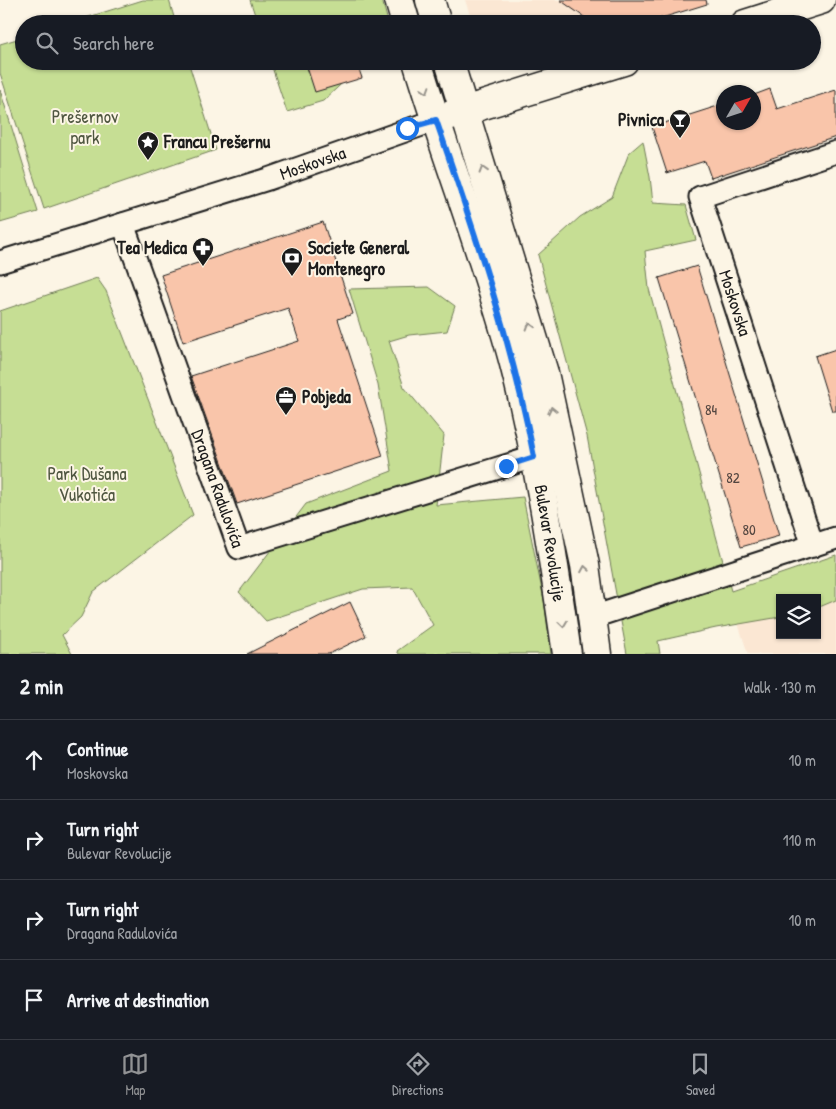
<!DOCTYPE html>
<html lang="en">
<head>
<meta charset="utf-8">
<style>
	body { margin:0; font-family:"Patrick Hand",sans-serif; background:#242831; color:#f1f3f6 }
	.controls { position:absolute; right:15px; bottom:15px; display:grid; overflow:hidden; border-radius:0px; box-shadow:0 1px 4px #0004 }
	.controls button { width:45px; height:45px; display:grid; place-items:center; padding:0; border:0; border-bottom:1px solid #363941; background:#171b24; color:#f1f3f6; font:25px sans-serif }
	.compass { position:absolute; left:716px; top:85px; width:45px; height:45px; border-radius:50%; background:#171b24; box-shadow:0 1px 4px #0004; rotate:51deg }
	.stop { position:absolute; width:15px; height:15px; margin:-11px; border:4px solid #1a73e8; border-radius:50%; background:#fff }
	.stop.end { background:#1a73e8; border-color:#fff; box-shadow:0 1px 5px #0008 }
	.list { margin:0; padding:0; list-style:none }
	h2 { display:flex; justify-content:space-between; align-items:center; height:65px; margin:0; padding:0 20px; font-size:21px }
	h2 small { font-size:16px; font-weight:400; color:#9ea1a6 }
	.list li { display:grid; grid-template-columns:32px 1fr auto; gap:15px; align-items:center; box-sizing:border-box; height:80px; padding:0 20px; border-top:1px solid #363941 }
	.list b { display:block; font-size:19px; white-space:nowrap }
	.list p { margin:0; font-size:16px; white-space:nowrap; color:#9ea1a6 }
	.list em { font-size:16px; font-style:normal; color:#9ea1a6 }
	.icon { flex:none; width:28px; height:28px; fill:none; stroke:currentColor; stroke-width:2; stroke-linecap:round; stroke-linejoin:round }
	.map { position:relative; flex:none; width:836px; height:654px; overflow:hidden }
	.search { position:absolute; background:#171b24; box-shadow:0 1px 4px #0004; left:15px; right:15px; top:15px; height:55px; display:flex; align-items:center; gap:12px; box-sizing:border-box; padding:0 18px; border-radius:28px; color:#9ea1a6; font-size:19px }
	.sheet { height:385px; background:#171b24 }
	nav { display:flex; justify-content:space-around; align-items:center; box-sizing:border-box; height:70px; border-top:1px solid #363941; background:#171b24; font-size:14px; color:#9ea1a6 }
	nav a { display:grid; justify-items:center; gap:2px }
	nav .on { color:#919294 }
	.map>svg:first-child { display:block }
	.built { fill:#fbe7d3; fill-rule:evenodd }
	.green { fill:#c6de94; stroke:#717d58 }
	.building { fill:#f9c5aa; stroke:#1c1c1c }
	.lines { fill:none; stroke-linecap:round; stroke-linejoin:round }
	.street-casing { stroke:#1c1c1c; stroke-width:25 }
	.secondary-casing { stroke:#1c1c1c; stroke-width:31 }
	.street { stroke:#fcf5e5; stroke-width:21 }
	.secondary { stroke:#fcf5e5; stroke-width:28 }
	.oneway { stroke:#97938b }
	.route { stroke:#1a73e8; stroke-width:6 }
	.labels { text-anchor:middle; stroke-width:4; stroke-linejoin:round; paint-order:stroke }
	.number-label { font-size:15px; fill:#534640 }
	.park-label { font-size:18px; fill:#4f5640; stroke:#fcf5e5 }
	.poi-label { font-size:18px; font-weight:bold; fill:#1c1c1c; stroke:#fcf5e5; text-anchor:start }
	.street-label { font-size:18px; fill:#1c1c1c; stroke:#fcf5e5 }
</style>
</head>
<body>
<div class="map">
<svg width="836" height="654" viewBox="0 0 836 654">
	<rect width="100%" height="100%" fill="#fcf5e5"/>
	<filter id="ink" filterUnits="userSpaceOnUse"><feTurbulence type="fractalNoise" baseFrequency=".02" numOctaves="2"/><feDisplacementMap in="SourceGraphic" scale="10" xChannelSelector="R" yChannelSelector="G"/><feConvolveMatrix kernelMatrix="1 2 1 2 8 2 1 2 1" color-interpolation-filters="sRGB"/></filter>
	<g filter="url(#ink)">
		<!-- built -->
		<path class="built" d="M465,0H694L620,24H473Z
			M836,574V654H748L733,608ZM780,598H817V635H780Z"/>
		<!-- green -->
		<path class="green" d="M143,0H169L176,24H66Z
			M250,0H382L388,22V24H258Z
			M24,37V61H188L216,150L44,209L0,73V44Z
			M270,61H366L323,101L287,112Z
			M0,90L38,212L0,223Z
			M643,141L650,177L653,203L686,205L696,240L645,251L649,289L731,591L836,555V600L817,608V598H780V617L716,628L658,641L660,654H627L587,436L538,255L580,217L612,197L629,153Z
			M97,278L106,291L193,515L93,592L81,617L62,635L72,654H0V311Z
			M429,287L455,306L447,331L409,335L389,341L404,387L444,435L436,505L523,497L544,600L551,654H399L397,651L433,625L412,587L363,589L266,621L239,592L306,504L392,471L378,385L349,289Z"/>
		<!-- building -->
		<path class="building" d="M560,0H706L707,4L642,24H594Z
			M305,61H356L362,78L315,92Z
			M770,89L777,109L836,90V137L711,178L705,161L667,173L652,127L724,104V122H754V95Z
			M323,222L353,314L338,319L383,456L237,504L191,376L299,341L288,308L183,342L161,275Z
			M697,266L779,536L741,547L659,278Z
			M836,349V411H832L815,356Z
			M350,602L366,636L329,654H247Z"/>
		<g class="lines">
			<!-- street casing -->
			<g class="street-casing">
				<g id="street">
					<path id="s1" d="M123,224L239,548L534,457"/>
					<path id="s2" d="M0,262L268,179L436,120"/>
					<path d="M813,546L700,197L836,152"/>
					<path d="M593,617L836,538"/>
				</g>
			</g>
			<!-- secondary casing -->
			<g class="secondary-casing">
				<g id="secondary">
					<path d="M399,0L406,24"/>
					<path d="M430,0L437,24"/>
					<path d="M745,24L821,0"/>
					<path id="s3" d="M417,61C447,161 486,259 513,360C538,456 553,556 567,654"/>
					<path d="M449,61L544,373L585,565L597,654"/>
					<path d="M448,116L624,61"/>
				</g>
			</g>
			<!-- street -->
			<use href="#street" class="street"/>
			<!-- secondary -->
			<use href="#secondary" class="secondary"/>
		</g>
		<!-- one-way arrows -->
		<defs><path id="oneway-chevron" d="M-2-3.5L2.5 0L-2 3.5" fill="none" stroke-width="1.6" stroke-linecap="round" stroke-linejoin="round" transform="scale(1.25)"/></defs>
		<g class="oneway">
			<use href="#oneway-chevron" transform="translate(426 90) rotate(72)"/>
			<use href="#oneway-chevron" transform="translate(483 170) rotate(-107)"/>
			<use href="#oneway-chevron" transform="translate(530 326) rotate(-107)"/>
			<use href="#oneway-chevron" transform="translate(552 410) rotate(-103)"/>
			<use href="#oneway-chevron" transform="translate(585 569) rotate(-100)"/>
			<use href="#oneway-chevron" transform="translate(563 624) rotate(82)"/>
		</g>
	</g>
	<g class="lines" filter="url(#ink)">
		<!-- route -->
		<path class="route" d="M407,128L436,120C474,230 512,342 534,457L506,466"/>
	</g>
	<!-- icons -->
	<defs>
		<g id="bar-pin" transform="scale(1.125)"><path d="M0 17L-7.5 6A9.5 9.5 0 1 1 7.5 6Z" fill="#1c1c1c" stroke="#fcf5e5"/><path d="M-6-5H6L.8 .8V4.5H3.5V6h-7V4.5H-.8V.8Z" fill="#fff"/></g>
		<g id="sight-pin" transform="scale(1.125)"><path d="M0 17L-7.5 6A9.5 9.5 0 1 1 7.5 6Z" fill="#1c1c1c" stroke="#fcf5e5"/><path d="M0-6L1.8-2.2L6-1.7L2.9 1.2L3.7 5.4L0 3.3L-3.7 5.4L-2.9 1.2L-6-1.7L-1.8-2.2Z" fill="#fff"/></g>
		<g id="pharmacy-pin" transform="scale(1.125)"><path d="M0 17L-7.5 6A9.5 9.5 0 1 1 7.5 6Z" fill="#1c1c1c" stroke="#fcf5e5"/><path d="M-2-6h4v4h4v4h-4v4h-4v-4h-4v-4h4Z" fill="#fff"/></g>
		<g id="bank-pin" transform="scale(1.125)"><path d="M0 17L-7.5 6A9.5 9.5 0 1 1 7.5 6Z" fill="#1c1c1c" stroke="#fcf5e5"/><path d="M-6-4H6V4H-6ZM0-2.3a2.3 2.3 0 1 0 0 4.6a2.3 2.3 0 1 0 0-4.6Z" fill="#fff"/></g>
		<g id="office-pin" transform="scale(1.125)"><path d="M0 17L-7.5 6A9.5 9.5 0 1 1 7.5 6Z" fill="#1c1c1c" stroke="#fcf5e5"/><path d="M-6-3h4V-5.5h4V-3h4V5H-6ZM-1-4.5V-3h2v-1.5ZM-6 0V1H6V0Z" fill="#fff"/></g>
	</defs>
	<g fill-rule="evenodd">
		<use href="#bar-pin" x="680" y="120"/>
		<use href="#sight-pin" x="148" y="142"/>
		<use href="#pharmacy-pin" x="203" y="248"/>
		<use href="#bank-pin" x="292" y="258"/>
		<use href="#office-pin" x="286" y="397"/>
	</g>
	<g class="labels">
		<!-- number labels -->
		<g class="number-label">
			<text x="711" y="415">84</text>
			<text x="733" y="483">82</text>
			<text x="749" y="535">80</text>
		</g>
		<!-- park labels -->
		<g class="park-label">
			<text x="85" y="123">Prešernov<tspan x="85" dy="21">park</tspan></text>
			<text x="87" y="480">Park Dušana<tspan x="87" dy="21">Vukotića</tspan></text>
		</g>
		<!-- poi labels -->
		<g class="poi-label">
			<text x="664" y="126" text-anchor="end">Pivnica</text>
			<text x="164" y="148">Francu Prešernu</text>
			<text x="187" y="254" text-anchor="end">Tea Medica</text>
			<text x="308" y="254">Societe General<tspan x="308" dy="21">Montenegro</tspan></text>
			<text x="302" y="403">Pobjeda</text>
		</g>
		<!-- street labels -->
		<g class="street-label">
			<text dy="6" stroke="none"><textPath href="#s2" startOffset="328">Moskovska</textPath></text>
			<text transform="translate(735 303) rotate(72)" y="6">Moskovska</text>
			<text dy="6" stroke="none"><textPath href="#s1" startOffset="281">Dragana Radulovića</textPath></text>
			<text dy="6" stroke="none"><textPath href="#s3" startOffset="501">Bulevar Revolucije</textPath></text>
		</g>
	</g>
</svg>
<div class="controls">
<button><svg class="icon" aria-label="layers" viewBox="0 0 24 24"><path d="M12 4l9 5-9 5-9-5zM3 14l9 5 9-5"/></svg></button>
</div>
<svg class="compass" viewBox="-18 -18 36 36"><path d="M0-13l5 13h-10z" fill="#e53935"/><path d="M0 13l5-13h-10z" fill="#9ea1a6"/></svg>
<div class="stop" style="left:407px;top:128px"></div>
<div class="stop end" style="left:506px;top:466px"></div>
<div class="search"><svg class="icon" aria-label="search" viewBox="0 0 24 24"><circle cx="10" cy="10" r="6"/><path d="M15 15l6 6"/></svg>Search here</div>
</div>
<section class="sheet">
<h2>2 min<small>Walk · 130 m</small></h2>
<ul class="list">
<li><svg class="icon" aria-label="ahead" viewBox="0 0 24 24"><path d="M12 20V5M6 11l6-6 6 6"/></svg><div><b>Continue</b><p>Moskovska</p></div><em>10 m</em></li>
<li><svg class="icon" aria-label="right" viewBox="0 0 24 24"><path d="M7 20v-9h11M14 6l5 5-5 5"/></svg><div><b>Turn right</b><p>Bulevar Revolucije</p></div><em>110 m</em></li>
<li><svg class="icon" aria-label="right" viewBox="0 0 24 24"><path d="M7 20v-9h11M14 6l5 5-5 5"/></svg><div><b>Turn right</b><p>Dragana Radulovića</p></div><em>10 m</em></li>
<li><svg class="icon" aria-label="arrive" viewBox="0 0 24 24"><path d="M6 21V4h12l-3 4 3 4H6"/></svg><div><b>Arrive at destination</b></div></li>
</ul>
</section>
<nav>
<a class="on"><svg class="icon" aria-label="map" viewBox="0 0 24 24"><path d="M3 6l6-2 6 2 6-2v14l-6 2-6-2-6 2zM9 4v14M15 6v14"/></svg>Map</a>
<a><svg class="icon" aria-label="directions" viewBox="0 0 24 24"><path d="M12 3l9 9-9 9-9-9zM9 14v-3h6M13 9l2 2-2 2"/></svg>Directions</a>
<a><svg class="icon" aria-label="saved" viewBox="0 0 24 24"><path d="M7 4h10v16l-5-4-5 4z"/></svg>Saved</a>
</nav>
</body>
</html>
